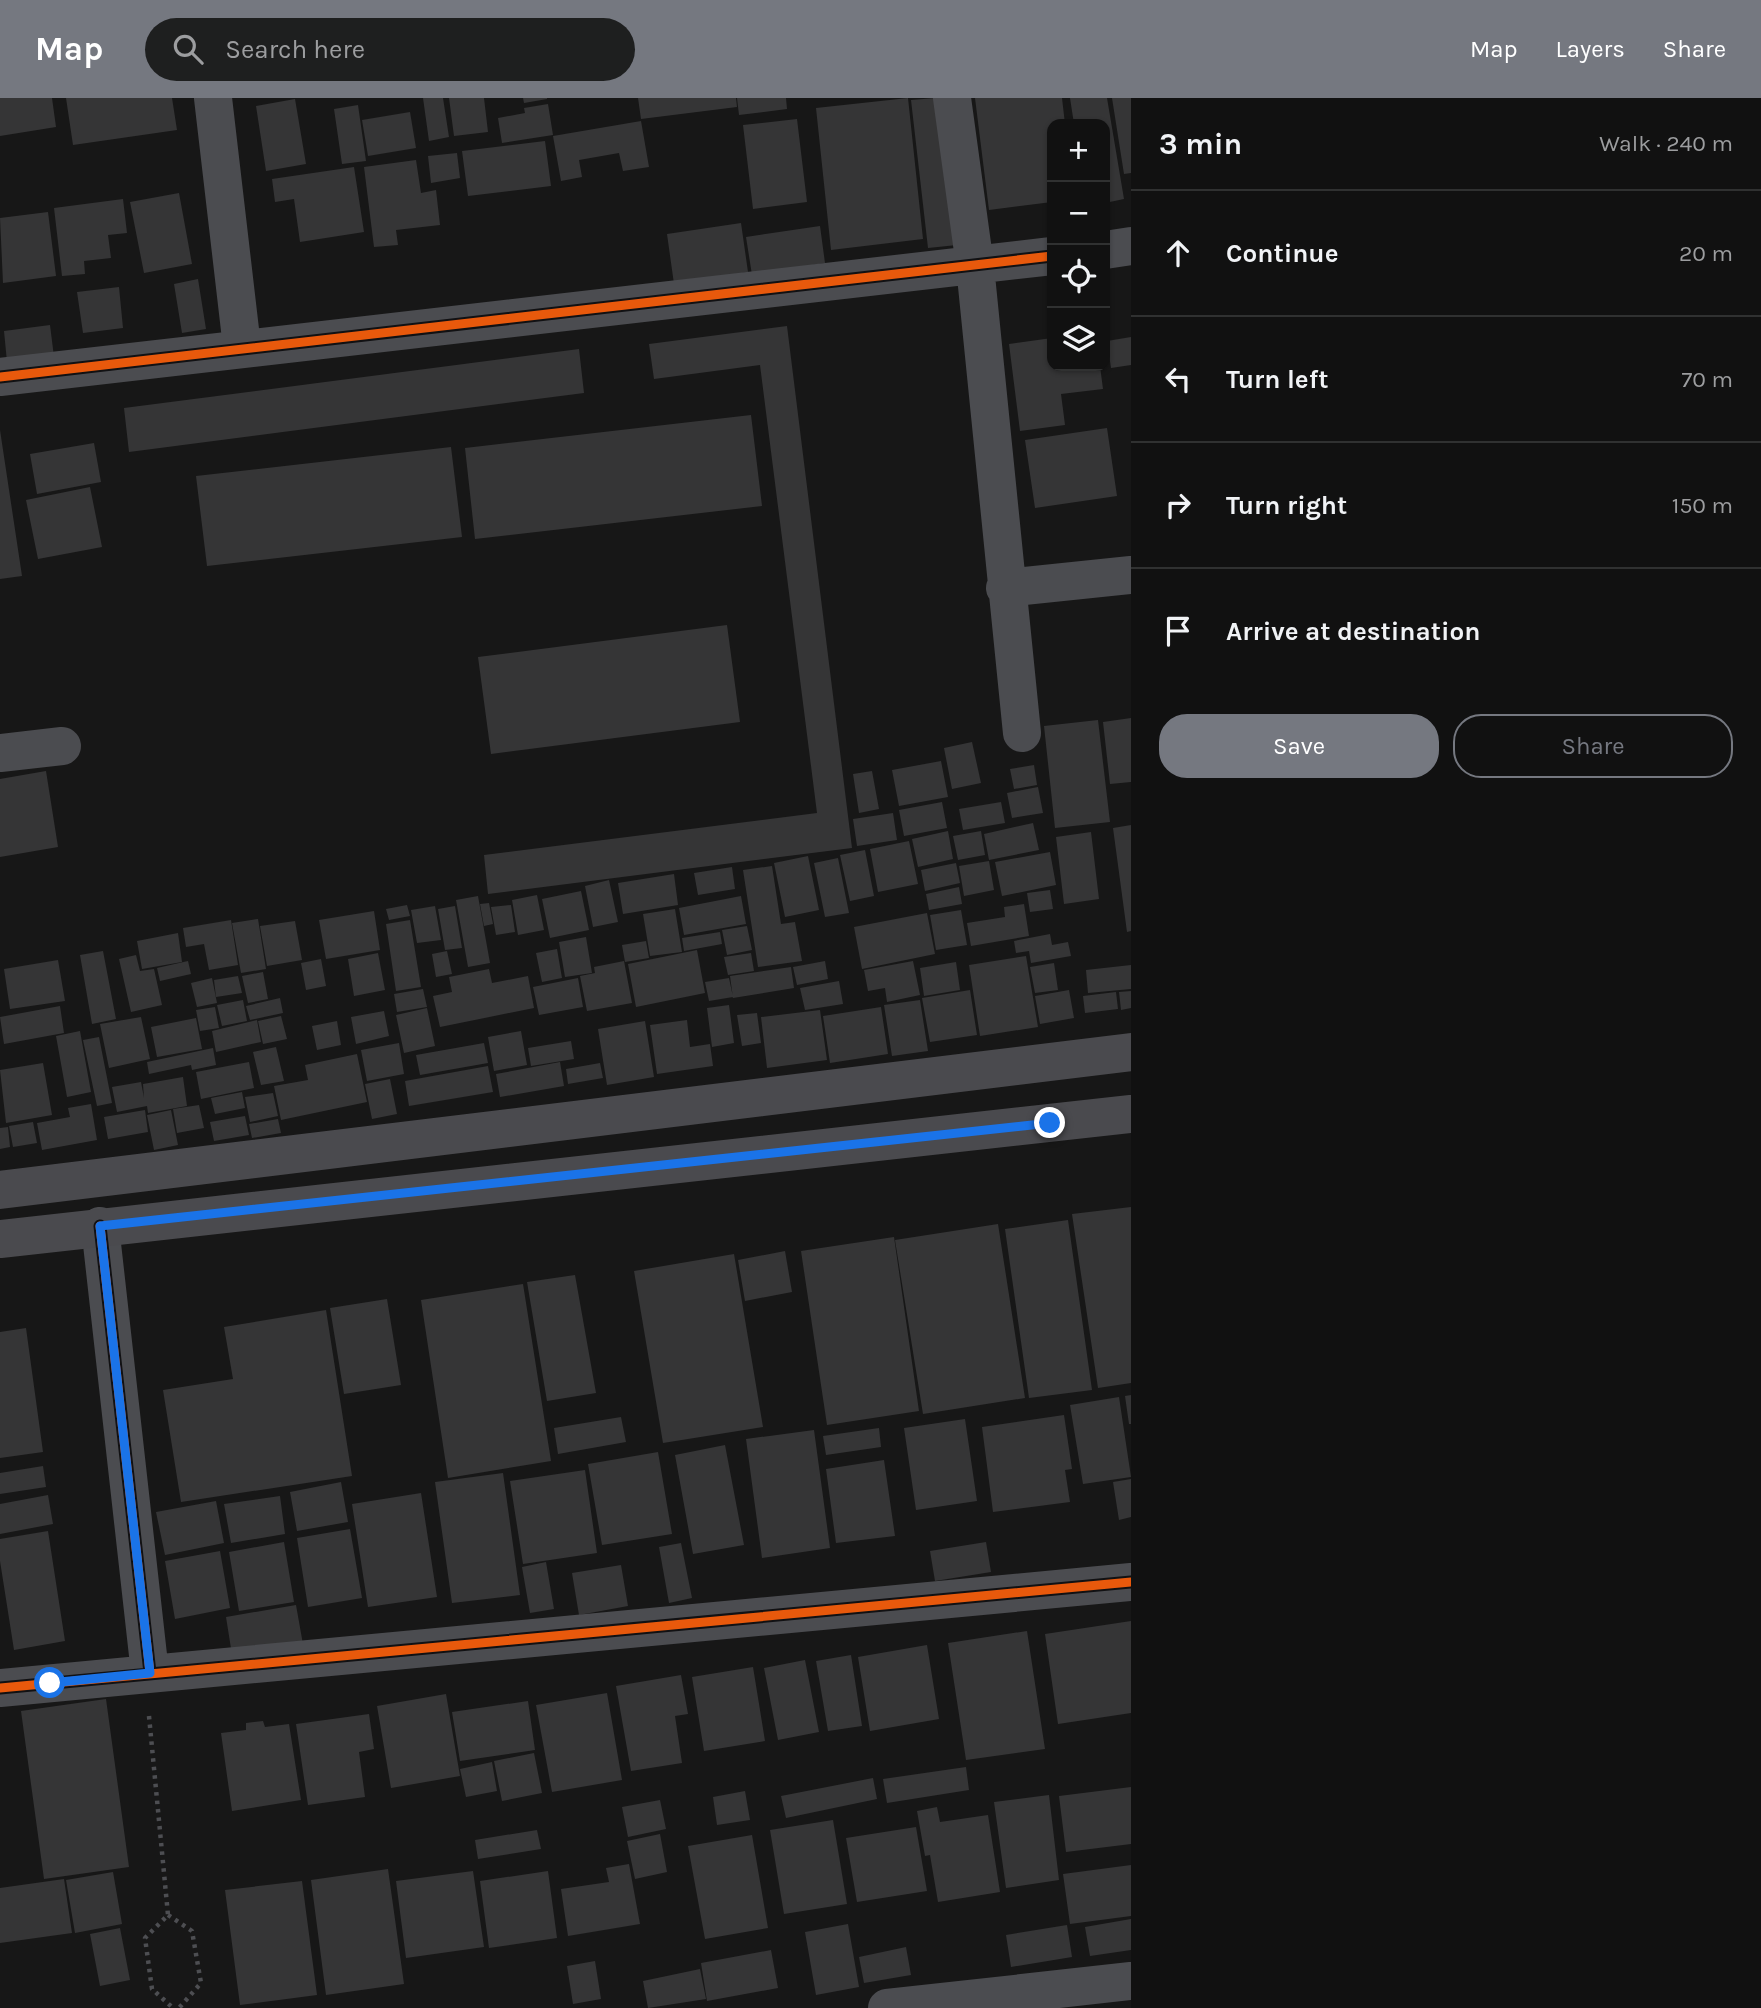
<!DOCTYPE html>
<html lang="en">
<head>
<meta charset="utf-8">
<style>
	body { margin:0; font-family:Karla,sans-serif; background:#1e1f1f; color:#f1f3f6 }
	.controls { position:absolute; right:21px; top:21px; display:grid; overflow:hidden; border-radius:14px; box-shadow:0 2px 5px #0004 }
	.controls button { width:63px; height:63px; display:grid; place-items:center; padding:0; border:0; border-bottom:2px solid #303131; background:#111; color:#f1f3f6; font:35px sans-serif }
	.stop { position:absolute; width:21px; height:21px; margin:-16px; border:5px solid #1a73e8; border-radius:50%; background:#fff }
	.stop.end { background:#1a73e8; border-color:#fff; box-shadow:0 2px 7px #0008 }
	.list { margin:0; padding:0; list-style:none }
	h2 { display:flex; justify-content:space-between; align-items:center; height:91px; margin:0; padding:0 28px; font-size:30px }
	h2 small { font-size:23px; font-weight:400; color:#9c9d9f }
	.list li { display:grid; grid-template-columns:46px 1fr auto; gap:21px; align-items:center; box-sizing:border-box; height:126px; padding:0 28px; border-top:2px solid #303131 }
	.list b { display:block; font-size:26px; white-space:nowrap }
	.list em { font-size:23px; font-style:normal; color:#9c9d9f }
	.actions { display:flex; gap:14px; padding:21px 28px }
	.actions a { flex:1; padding:16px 0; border:2px solid #757880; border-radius:28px; text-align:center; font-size:24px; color:#757880 }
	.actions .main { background:#757880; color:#fff }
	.icon { flex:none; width:38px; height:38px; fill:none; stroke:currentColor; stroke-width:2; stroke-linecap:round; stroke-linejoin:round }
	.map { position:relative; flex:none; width:1131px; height:1910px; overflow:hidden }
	header { display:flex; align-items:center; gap:42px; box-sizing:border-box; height:98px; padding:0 35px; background:#757880; color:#fff }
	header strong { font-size:33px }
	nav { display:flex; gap:38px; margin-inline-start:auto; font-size:24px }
	.search { width:490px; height:63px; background:#1e1f1f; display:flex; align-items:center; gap:18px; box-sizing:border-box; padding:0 24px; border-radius:38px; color:#9c9d9f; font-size:26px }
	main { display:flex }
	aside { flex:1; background:#111 }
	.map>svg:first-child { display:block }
	.building { fill:#353536 }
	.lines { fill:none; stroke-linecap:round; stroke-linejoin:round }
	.path { stroke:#4d4e52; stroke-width:4.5; stroke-dasharray:3.5 5; stroke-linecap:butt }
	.street { stroke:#4b4c50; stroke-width:38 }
	.secondary { stroke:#4a4a4e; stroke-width:38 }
	.cycleway-casing { stroke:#111113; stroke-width:13 }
	.cycleway { stroke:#e8590c; stroke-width:9 }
	.route { stroke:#1a73e8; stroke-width:9 }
</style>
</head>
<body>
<header>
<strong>Map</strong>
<div class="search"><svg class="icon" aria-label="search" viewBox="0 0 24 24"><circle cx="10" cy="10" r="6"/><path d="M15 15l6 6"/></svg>Search here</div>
<nav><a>Map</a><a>Layers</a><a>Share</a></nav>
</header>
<main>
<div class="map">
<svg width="1131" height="1910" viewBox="0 0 1131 1910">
	<rect width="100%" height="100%" fill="#171717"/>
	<!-- building -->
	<path class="building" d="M0,0H52L56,29L0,38Z
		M66,0H172L177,32L73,47Z
		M423,0H443L449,39L429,43Z
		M449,0H484L488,34L454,38Z
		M523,0H547V1L524,5Z
		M638,0H736L737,9L641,21Z
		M737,0H786L787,11L739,17Z
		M908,0L923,141L831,152L816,10Z
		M935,0L957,147L928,150L911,2Z
		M975,0H1062L1065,26H1052V104L989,112Z
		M1070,0H1107L1124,101L1105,105V26H1074Z
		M1112,0H1131V75L1124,76Z
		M295,1L306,66L266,73L256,8Z
		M548,6L553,37L502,45L498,20L525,15L524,10Z
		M358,7L366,63L342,66L334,11Z
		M410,14L416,50L368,58L362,22Z
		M797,21L807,104L753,111L743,27Z
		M641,23L649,69L623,73L619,55L579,62L582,79L561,83L553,38Z
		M545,43L551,88L468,98L462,53Z
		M457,55L460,80L431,85L428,58Z
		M416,62L421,95L436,92L440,127L396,132L398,147L374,149L364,69Z
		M354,69L364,134L300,144L294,101L275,104L272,81Z
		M179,95L192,166L144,175L130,104Z
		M123,101L127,135L108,137L111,160L84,163L85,176L62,178L54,110Z
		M48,114L56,178L3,185L0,120Z
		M741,125L748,174L674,186L667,136Z
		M820,128L825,165L752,177L746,139Z
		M198,181L206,231L182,235L174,186Z
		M119,189L123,230L83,235L77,194Z
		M50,227L54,259L7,264L4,233Z
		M787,228L852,750L488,796L484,757L817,715L760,267L654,281L649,246Z
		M1131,239V267L1111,270L1107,243Z
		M1052,240V268H1100L1103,291L1061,296L1065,327L1020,333L1009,246Z
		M579,251L584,295L129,354L124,310Z
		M751,317L762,408L475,441L465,350Z
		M1107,330L1117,398L1035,410L1025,342Z
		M0,332L22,478L0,481Z
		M94,345L101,384L37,396L30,356Z
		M451,349L462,439L207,468L196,378Z
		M90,389L102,449L38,461L26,402Z
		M727,527L740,624L491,656L478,559Z
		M1131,620V684L1110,686L1103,624Z
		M1098,622L1110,724L1055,730L1044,628Z
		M972,644L981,685L952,691L944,650Z
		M941,663L948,699L899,708L892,672Z
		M1034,667L1037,687L1014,691L1010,671Z
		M46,673L58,749L0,759V681Z
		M872,673L879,711L859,715L853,676Z
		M1038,689L1043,715L1012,720L1007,695Z
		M942,704L947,730L904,738L899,712Z
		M1001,704L1005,725L963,732L959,711Z
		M893,715L897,742L857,748L853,721Z
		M1033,725L1039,752L989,762L984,736Z
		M1131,727V833L1127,834L1113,730Z
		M948,733L953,761L918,769L912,741Z
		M981,733L985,757L958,762L953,738Z
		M1091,734L1099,801L1064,806L1056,739Z
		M909,743L918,786L878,794L870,751Z
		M865,752L874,798L850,803L840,757Z
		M1050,754L1056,787L1002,798L995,764Z
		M808,758L819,812L785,819L774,765Z
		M838,760L849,815L825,819L814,765Z
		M989,763L994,792L964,798L959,768Z
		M956,765L960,785L925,793L921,772Z
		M772,768L781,826L795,824L802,863L758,869L743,772Z
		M732,769L735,791L698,797L694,775Z
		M674,776L678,807L623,816L618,785Z
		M609,782L618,824L593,829L585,788Z
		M959,789L962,806L929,812L926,796Z
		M1050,792L1053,811L1030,814L1027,795Z
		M581,793L589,832L550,840L542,801Z
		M537,797L544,832L518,837L512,802Z
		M478,798L490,865L468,869L456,802Z
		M741,798L746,826L684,837L679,810Z
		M489,805L493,826L484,828L480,806Z
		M1024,806L1029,838L971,848L967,825L1005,819L1004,809Z
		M407,807L410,818L389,822L386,811Z
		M511,807L515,834L496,837L491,809Z
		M435,808L441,842L417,845L411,812Z
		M455,808L462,850L445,852L438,811Z
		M675,811L682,854L650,858L643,816Z
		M961,812L967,847L936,852L930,817Z
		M374,813L380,852L326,861L319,822Z
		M927,815L935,856L862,871L854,829Z
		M258,821L266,871L241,875L232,825Z
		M231,822L238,867L209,872L204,846L186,849L183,830Z
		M410,822L421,889L396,893L386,826Z
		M295,823L302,862L267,868L260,828Z
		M747,828L752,852L727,857L722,832Z
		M720,834L722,846L684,853L682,840Z
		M178,835L182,864L142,871L137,843Z
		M1050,836L1052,847L1068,844L1071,858L1031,865L1029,853L1016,855L1014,843Z
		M586,839L592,875L565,879L559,844Z
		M646,843L649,860L625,864L622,847Z
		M557,851L562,880L542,884L536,855Z
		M697,852L705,895L636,909L628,866Z
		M103,853L116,921L92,926L80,857Z
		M447,853L452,876L436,879L432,856Z
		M378,855L385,892L354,898L348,861Z
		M751,855L754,873L728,877L724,859Z
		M136,857L140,873L154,871L162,907L131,914L119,861Z
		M1026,858L1038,929L980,938L969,867Z
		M321,861L326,888L306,892L301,865Z
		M58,862L65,903L10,911L4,871Z
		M188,863L191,876L160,883L157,870Z
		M624,863L632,905L587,913L580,878L595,875L594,869Z
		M825,863L828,881L797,887L793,869Z
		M913,863L920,897L887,904L885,890L868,893L864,872Z
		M956,864L960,892L924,898L920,870Z
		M1054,865L1058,892L1035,895L1030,869Z
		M1131,867V891L1088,895L1086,872Z
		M791,869L794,890L733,900L730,878Z
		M489,871L492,885L528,878L534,910L440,929L433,898L452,894L449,879Z
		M263,874L268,901L248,905L242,878Z
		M238,878L242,895L216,899L214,882Z
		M212,880L217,905L197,909L191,885Z
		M578,880L583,909L539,917L533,889Z
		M729,880L733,899L709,903L705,884Z
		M839,883L843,906L805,912L800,890Z
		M423,891L427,909L397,914L394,896Z
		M970,892L977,937L930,944L922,900Z
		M1069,892L1074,920L1040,926L1035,898Z
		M1131,893V910L1121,912L1119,894Z
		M1116,894L1118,911L1085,915L1083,898Z
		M280,900L283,915L250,922L246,908Z
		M243,902L247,923L222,928L217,907Z
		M920,902L928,953L892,958L884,907Z
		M729,907L734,945L712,949L707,910Z
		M60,908L64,935L4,946L0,919Z
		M215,909L219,930L200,933L196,912Z
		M881,909L888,956L830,965L823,918Z
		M427,910L435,948L404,955L396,917Z
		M820,912L827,962L767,970L761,919Z
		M384,913L389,938L356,946L351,919Z
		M757,915L761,945L742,948L737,917Z
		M281,918L287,941L263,946L258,923Z
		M141,919L150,961L109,970L100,926Z
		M196,920L202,951L157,959L151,929Z
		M257,922L261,944L216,954L212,933Z
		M687,922L690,949L710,946L713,968L657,976L650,927Z
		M337,923L341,947L317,952L312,928Z
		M645,923L654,979L607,987L598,931Z
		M80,933L91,994L67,999L56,938Z
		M521,933L527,967L494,973L488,939Z
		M99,939L112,1005L97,1008L83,942Z
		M571,943L574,961L531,968L528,950Z
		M399,945L404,976L367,983L361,952Z
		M484,945L488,965L420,977L416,957Z
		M276,949L284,983L261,987L253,954Z
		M213,950L216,967L192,972L191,967L149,976L147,964Z
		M357,956L367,1004L281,1022L274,988L308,982L305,967Z
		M249,964L254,990L201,1001L196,974Z
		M560,964L564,988L500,999L496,976Z
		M43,965L52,1017L6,1025L0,972Z
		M600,965L603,980L568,986L566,971Z
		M488,968L493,994L409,1008L405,983Z
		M183,979L187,1008L148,1015L147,1008L117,1014L112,989L141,984L144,1000L143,986Z
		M390,981L397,1016L372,1021L365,986Z
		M242,994L245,1010L215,1016L211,1000Z
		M273,995L278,1018L250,1024L245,999Z
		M91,1006L97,1042L42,1052L37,1025L70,1019L68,1010Z
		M199,1007L204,1030L177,1035L173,1011Z
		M145,1012L148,1034L108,1041L104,1019Z
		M171,1012L178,1047L154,1052L147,1017Z
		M245,1018L249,1037L214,1043L210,1024Z
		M278,1021L281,1035L252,1040L249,1026Z
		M33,1024L37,1045L13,1049L9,1028Z
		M8,1029L10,1049L0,1051V1030Z
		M1131,1109V1285L1098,1290L1072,1116Z
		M1068,1122L1092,1292L1029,1300L1005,1131Z
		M998,1126L1025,1300L923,1316L895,1142Z
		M894,1139L919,1313L827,1327L801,1153Z
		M785,1153L792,1194L745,1203L738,1162Z
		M734,1156L763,1329L663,1345L634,1173Z
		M575,1177L596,1295L547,1303L527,1184Z
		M523,1186L551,1363L448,1380L421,1202Z
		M387,1201L401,1287L344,1296L330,1210Z
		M326,1212L352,1378L181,1404L163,1292L233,1281L224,1229Z
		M26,1230L43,1354L0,1360V1234Z
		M1131,1297V1326H1129L1125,1298Z
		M1119,1299L1131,1379L1083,1386L1070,1307Z
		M1064,1317L1072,1371L1065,1372L1070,1404L993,1414L982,1329Z
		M621,1319L626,1344L558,1356L554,1330Z
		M965,1321L977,1403L916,1412L904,1330Z
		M879,1330L881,1349L826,1357L823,1338Z
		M814,1332L830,1450L762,1460L746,1341Z
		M725,1347L744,1447L693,1456L675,1357Z
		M658,1354L672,1436L602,1447L588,1366Z
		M884,1362L895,1438L836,1445L826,1371Z
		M43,1368L46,1389L0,1396V1375Z
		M585,1372L597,1455L523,1466L510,1383Z
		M503,1375L520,1497L452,1505L435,1384Z
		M1131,1381V1419L1119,1422L1113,1384Z
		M341,1384L348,1424L297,1433L290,1394Z
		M421,1395L437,1499L368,1509L352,1406Z
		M48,1397L53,1426L0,1436V1406Z
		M280,1398L285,1436L231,1445L224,1406Z
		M216,1403L224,1445L165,1457L156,1414Z
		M350,1431L362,1500L308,1509L297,1440Z
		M48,1433L65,1543L14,1552L0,1463V1441Z
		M284,1444L294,1504L239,1513L229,1454Z
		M986,1444L991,1474L935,1483L930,1453Z
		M681,1445L692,1500L669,1505L659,1449Z
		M220,1453L230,1510L175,1521L165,1463Z
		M546,1464L554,1511L530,1515L522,1469Z
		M621,1467L628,1508L579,1517L572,1475Z
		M296,1507L304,1552L233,1563L226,1519Z
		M1131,1523V1615L1058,1626L1045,1536Z
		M1027,1533L1045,1651L966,1662L948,1545Z
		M927,1547L939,1621L870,1633L858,1559Z
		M851,1557L862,1628L828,1633L816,1563Z
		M805,1562L819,1634L778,1642L764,1570Z
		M753,1569L765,1643L704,1653L692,1579Z
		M681,1577L688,1616L675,1618L682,1665L631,1673L616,1588Z
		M607,1595L622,1682L552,1694L536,1607Z
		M446,1596L460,1678L391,1690L377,1608Z
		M106,1601L129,1769L44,1781L21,1613Z
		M528,1603L535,1652L460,1663L452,1614Z
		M369,1616L374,1651L359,1654L365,1699L308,1707L296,1626Z
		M263,1623L265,1629L289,1626L301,1702L232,1713L221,1635L246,1632V1625Z
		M534,1655L542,1695L502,1703L494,1663Z
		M492,1664L497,1693L466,1699L460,1671Z
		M966,1669L969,1692L887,1705L883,1681Z
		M873,1680L877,1701L786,1720L781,1698Z
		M1131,1689V1746L1066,1754L1059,1698Z
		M745,1693L750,1722L717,1727L713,1699Z
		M1049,1697L1059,1782L1006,1790L994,1704Z
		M660,1702L666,1731L628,1739L622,1709Z
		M937,1709L940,1724L988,1717L1000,1794L938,1804L930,1757L925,1758L917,1713Z
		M833,1722L847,1806L784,1816L770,1732Z
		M916,1729L927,1793L857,1804L846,1740Z
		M537,1732L541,1751L478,1761L475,1742Z
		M660,1736L667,1774L635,1781L627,1743Z
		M752,1737L768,1830L705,1841L688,1748Z
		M629,1766L640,1826L568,1838L561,1791L609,1784L606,1770Z
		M1131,1767V1818L1070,1826L1063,1776Z
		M388,1771L404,1886L326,1897L311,1782Z
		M473,1773L484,1849L406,1860L396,1783Z
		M548,1773L557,1840L489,1850L480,1783Z
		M113,1774L122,1826L75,1835L66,1782Z
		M64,1781L72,1835L0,1845V1790Z
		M302,1783L317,1897L240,1907L225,1792Z
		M1131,1821V1852L1090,1858L1085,1829Z
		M848,1826L859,1889L816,1897L805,1834Z
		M1067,1827L1072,1859L1011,1869L1006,1837Z
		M120,1830L130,1882L100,1888L90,1836Z
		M906,1849L911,1877L864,1885L859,1859Z
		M771,1852L778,1890L707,1903L701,1865Z
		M595,1863L601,1901L573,1906L567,1868Z
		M700,1871L706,1901L648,1910L643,1883Z"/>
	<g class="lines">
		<!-- path -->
		<path class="path" d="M149,1618L168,1817L145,1840L152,1891L173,1910
			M168,1817L192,1833L201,1885L179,1910"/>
		<!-- street -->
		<path class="street" d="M213,0L242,249
			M952,0L975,168L1022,635
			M1105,152L1131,148
			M0,279L1052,158
			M1005,490L1131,477
			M0,655L62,648
			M100,1128L150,1575
			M0,1590L1131,1484
			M887,1910L1131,1883"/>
		<!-- secondary -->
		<path class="secondary" d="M0,1092L1131,954
			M0,1141L1131,1016"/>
		<!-- cycleway casing -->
		<g class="cycleway-casing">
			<path id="cycleway" d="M0,279L1052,158
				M100,1128L150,1575
				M0,1590L1131,1484"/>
		</g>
		<!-- cycleway -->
		<use href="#cycleway" class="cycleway"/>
	</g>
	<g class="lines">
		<!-- route -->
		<path class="route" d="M50,1585L150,1575L100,1128L1050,1025"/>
	</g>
</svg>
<div class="controls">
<button>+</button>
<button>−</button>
<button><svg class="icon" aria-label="locate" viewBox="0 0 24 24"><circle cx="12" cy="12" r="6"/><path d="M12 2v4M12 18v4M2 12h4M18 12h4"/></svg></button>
<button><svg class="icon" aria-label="layers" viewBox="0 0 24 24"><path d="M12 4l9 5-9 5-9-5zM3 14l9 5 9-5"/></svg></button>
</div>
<div class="stop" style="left:50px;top:1585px"></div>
<div class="stop end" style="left:1050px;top:1025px"></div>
</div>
<aside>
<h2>3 min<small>Walk · 240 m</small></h2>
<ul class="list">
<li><svg class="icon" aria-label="ahead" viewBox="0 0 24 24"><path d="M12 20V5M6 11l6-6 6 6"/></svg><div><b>Continue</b></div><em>20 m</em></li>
<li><svg class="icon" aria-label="left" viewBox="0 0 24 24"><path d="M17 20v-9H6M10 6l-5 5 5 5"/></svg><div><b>Turn left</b></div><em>70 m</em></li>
<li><svg class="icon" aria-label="right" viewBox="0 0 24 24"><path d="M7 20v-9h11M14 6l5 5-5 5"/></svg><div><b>Turn right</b></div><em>150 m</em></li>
<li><svg class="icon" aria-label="arrive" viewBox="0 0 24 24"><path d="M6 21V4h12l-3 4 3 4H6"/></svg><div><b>Arrive at destination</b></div></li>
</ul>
<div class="actions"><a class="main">Save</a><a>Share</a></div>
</aside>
</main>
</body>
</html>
